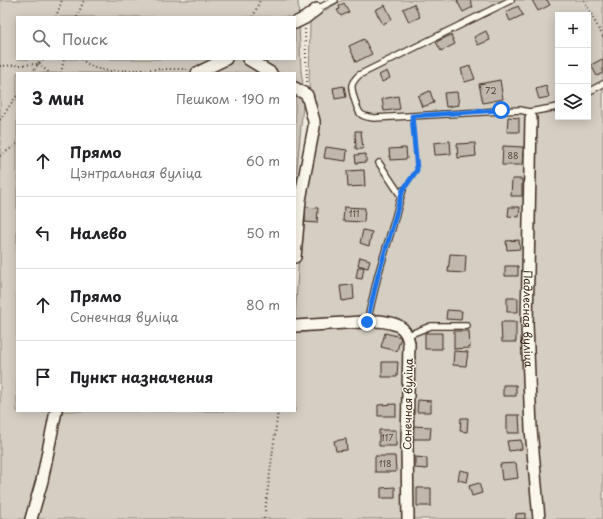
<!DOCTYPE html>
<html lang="ru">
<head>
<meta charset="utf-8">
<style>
	body { margin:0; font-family:"Playpen Sans",sans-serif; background:#f6f6f6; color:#202124 }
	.controls { position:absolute; right:12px; top:12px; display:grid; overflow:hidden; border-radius:0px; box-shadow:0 2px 10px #0003 }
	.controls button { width:36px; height:36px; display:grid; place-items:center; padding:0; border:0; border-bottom:1px solid #e0e0e0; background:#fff; color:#202124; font:20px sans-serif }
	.stop { position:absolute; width:12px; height:12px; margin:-9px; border:3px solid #1a73e8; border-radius:50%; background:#fff }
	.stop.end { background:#1a73e8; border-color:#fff; box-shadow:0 1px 4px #0008 }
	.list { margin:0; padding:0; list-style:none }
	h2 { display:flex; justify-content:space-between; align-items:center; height:52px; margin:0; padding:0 16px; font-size:17px }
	h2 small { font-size:13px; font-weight:400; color:#757577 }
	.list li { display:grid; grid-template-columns:26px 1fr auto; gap:12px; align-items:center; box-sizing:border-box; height:72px; padding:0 16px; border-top:1px solid #e0e0e0 }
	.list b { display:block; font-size:15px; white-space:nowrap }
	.list p { margin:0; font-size:13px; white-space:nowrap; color:#757577 }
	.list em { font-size:13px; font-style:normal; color:#757577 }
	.icon { flex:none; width:22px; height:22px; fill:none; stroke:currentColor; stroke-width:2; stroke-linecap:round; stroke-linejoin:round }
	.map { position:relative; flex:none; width:603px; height:519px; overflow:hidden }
	.search { position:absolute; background:#fff; box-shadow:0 2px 10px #0003; left:16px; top:16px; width:280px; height:44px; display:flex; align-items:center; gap:10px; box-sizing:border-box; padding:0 14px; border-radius:0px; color:#757577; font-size:15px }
	.panel { position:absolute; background:#fff; box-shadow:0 2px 10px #0003; left:16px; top:72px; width:280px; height:340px; border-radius:0px }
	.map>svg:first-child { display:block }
	.green { fill:#d5cec3; stroke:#887c70; fill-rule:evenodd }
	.building { fill:#c0b8ad; stroke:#3b2a1e }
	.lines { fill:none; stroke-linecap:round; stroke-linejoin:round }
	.lane-casing { stroke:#3b2a1e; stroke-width:8 }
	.street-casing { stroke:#3b2a1e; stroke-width:14 }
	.path { stroke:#3b2a1e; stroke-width:2; stroke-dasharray:1 3; stroke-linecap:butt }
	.lane { stroke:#fbf7ec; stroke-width:5.5 }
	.street { stroke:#fbf7ec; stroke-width:11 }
	.route { stroke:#1a73e8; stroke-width:5 }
	.labels { text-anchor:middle; stroke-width:3; stroke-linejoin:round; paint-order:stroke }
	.number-label { font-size:9px; fill:#5c4e42 }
	.street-label { font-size:11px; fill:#3b2a1e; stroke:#fbf7ec }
</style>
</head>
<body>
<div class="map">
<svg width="603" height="519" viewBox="0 0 603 519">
	<rect width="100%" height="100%" fill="#f0ebe0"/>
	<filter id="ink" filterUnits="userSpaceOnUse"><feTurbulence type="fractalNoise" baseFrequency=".025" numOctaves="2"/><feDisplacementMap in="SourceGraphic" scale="8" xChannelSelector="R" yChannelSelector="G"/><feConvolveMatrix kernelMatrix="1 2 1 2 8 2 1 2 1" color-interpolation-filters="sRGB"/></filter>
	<g filter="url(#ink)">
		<!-- green -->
		<path class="green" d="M0,0H298L301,70L304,94L295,190V73H17V411H295V332H307L295,321L302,202L320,125L309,94L310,19L343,0H603V519H0ZM558,15H588V117H558ZM17,17H295V59H17Z"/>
		<!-- building -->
		<path class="building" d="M458,0H470L473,7L463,12L457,1Z
			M532,0H547L550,5L538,11Z
			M344,3L349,12L341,16L337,10L340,9L339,6Z
			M414,4L420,17L409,22L403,9Z
			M385,5L392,19L383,24L375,10Z
			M518,6L523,15L510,21L506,12Z
			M486,31L490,40L478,45L474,37Z
			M451,35L455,44L441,51L436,42Z
			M364,39L372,54L356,62L349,46Z
			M602,59L603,61V73L597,76L591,65Z
			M470,66L475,79L465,82L461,69Z
			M387,71L390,78L382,82L379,75Z
			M500,80L503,99L483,103L479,84Z
			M344,86L346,97L335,99L333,88Z
			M546,86L549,97L539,99L536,89Z
			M430,91L434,103L422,107L418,96Z
			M457,92L459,105L446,107L444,93Z
			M398,96L400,109L384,111L382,99Z
			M508,117L519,118V132H507Z
			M355,131H361L363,149H356Z
			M450,141L451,154L435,155L434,143Z
			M475,143L476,156L458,158L457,144Z
			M503,146L523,147L522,165H502Z
			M326,147L347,150L346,161L324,158Z
			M406,148L407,159L390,160L389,149Z
			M366,154V162L356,163L355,155Z
			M364,170L365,186L348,187L347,171Z
			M512,179H522V196H511Z
			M305,207L318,208L317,223L305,222Z
			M344,207L365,208L364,222L343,221Z
			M509,207H520L519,217L508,216Z
			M363,230L372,232L369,246L360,243Z
			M519,240L520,249L507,250L506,241Z
			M450,254L466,255L465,273L448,272Z
			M360,257L370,260L368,268L358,265Z
			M505,266H518V276H505Z
			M358,267H364L362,279L356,278Z
			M353,285L354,299L342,301L340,286Z
			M507,298H518V312H507Z
			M447,310L462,311L461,320L446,319Z
			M501,322H516V342H502Z
			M454,331H469L470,348L454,349Z
			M385,333L401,337L397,351L381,347Z
			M425,333H442V349H425Z
			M454,351L468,352L466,366L453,365Z
			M382,362H398L397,377H382Z
			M503,385H516V396H503Z
			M418,400L431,401V412H417Z
			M396,404V416H378V405Z
			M507,415H519L520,433H507Z
			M461,418H468L467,432L460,431Z
			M413,426L431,427L430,439H413Z
			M379,430H396V446H379Z
			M346,439L347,450L336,451L334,441Z
			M521,440L522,449L509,451L507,441Z
			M375,456H395L396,472H375Z
			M415,457L427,458V469L415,468Z
			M516,463L518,478L502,480L500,464Z
			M460,470L469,472L467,482L458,480Z
			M479,483L482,493L472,496L469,486Z
			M395,487V498H381V488Z
			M417,488H431V506H417Z
			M525,513V519H516V514Z"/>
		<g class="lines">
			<!-- lane casing -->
			<g class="lane-casing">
				<path id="lane" d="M511,0L359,75C356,78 353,81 352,85C351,90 357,109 360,113C363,117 369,117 374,118L520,110L529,112L531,118
					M317,9L335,0
					M588,92L603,84
					M529,112L558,107
					M379,163L401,196
					M367,322L378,275L393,225L401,196L403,190
					M408,335L431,326H467"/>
			</g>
			<!-- street casing -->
			<g class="street-casing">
				<g id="street">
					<path d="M295,23L305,18L317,9"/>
					<path d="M248,59L271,73"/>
					<path d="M197,73L226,59"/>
					<path d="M295,88L307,95L314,121V127L300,200L295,257"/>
					<path id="s1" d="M531,118L527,324L531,429L539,519"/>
					<path d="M295,326L379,321C395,323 406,325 409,343L407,444L408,519"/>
					<path d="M31,519L42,481L56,411"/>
				</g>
			</g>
			<!-- path -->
			<path class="path" d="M584,0L603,37
				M56,17L62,0
				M77,17L84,0
				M253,17L260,0
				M305,29L307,83
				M81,59L86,63L95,68L108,71L167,69H187
				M38,64L50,73
				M0,66L38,64L45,59
				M32,73L38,64L40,59
				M61,73L64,59
				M0,120L17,95
				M0,156L17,144
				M408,183L417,170L413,123
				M264,519L278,411"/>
			<!-- lane -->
			<use href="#lane" class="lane"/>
			<!-- street -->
			<use href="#street" class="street"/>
		</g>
	</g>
	<g class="lines" filter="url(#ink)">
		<!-- route -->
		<path class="route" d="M367,322L378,275L393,225L401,196L403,190L417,170L412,116L501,110"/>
	</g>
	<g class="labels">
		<!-- number labels -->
		<g class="number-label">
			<text x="491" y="94">72</text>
			<text x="513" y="159">88</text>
			<text x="354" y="217">111</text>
			<text x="387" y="441">117</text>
			<text x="385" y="467">118</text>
		</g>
		<!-- street labels -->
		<g class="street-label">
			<text dy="4" stroke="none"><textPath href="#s1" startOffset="201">Падлесная вуліца</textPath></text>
			<text transform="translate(408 404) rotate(-89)" y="4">Сонечная вуліца</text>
		</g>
	</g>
</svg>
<div class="controls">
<button>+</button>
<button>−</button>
<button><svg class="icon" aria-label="layers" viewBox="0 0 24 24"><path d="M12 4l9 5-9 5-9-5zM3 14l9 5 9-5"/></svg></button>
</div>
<div class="stop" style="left:501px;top:110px"></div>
<div class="stop end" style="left:367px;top:322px"></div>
<div class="search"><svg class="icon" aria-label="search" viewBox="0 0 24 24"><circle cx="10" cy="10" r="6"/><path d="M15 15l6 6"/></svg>Поиск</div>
<section class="panel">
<h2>3 мин<small>Пешком · 190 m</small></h2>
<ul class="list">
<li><svg class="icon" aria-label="ahead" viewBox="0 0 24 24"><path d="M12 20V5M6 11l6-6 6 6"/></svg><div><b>Прямо</b><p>Цэнтральная вуліца</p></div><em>60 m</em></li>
<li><svg class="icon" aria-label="left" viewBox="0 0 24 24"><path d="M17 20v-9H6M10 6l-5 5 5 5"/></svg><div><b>Налево</b></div><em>50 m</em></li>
<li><svg class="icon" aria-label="ahead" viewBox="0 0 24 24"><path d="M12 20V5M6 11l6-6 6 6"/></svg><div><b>Прямо</b><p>Сонечная вуліца</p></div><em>80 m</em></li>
<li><svg class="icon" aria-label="arrive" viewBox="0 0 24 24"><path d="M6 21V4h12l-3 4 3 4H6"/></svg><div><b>Пункт назначения</b></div></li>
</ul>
</section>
</div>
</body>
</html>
